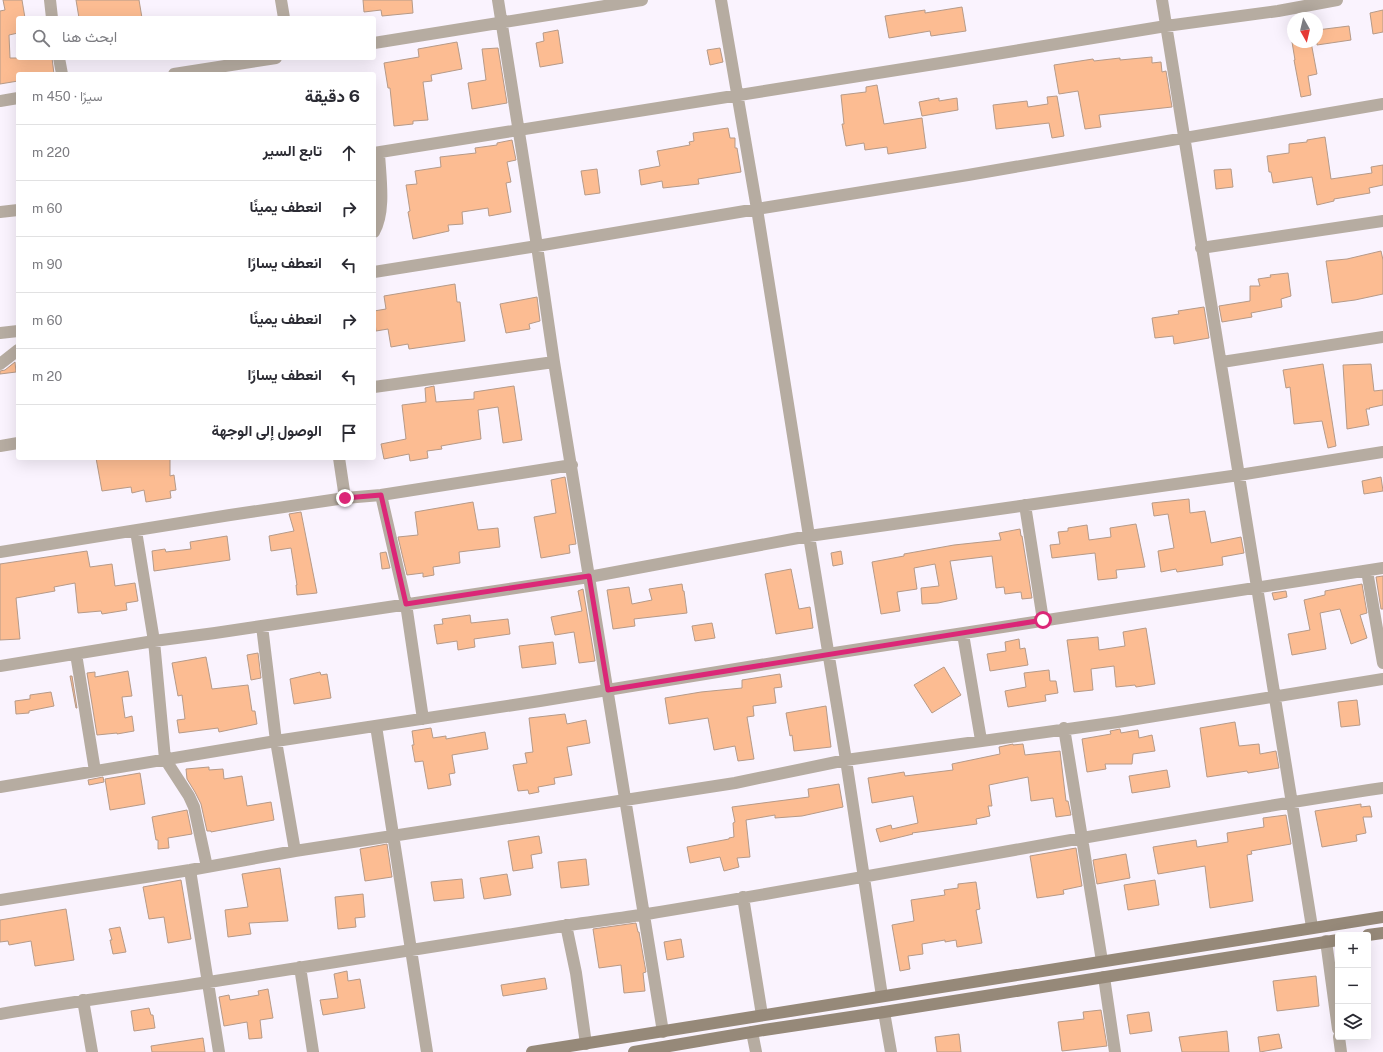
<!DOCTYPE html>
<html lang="ar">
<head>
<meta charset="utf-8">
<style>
	body { margin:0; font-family:"Public Sans",Vazirmatn,sans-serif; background:#f7f7f7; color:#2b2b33; direction:rtl }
	.controls { position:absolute; right:12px; bottom:12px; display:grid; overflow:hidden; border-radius:4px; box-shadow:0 4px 16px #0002 }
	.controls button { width:36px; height:36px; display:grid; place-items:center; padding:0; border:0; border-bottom:1px solid #e1e1e2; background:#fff; color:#2b2b33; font:20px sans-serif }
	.compass { position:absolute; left:1287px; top:12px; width:36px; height:36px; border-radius:50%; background:#fff; box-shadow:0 4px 16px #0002; rotate:172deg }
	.stop { position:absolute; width:12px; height:12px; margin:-9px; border:3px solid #db2777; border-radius:50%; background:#fff }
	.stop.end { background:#db2777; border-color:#fff; box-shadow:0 1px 4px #0008 }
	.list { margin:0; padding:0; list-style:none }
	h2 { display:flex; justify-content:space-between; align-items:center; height:52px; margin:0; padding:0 16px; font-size:17px }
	h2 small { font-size:13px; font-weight:400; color:#7c7c81 }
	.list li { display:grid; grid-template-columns:26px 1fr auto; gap:12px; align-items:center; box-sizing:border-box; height:56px; padding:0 16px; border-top:1px solid #e1e1e2 }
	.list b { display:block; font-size:15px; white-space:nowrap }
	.list em { font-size:13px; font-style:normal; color:#7c7c81 }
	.icon { flex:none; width:22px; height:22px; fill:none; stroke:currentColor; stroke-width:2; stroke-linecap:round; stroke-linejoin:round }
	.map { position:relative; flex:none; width:1383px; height:1052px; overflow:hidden; direction:ltr }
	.search { position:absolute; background:#fff; box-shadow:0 4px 16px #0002; left:16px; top:16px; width:360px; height:44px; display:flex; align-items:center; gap:10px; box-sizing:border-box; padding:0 14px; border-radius:4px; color:#7c7c81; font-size:15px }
	.panel { position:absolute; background:#fff; box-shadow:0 4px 16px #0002; left:16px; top:72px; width:360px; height:388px; border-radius:4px; direction:rtl }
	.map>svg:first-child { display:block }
	.building { fill:#fcbc92; stroke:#b69a88 }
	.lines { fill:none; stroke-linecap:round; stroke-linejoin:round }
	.street { stroke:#b6aca1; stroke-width:12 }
	.secondary { stroke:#968979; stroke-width:12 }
	.route { stroke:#db2777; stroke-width:5 }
</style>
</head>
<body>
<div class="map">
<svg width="1383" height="1052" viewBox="0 0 1383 1052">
	<rect width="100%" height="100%" fill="#faf3fe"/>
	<!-- building -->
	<path class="building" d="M3,0H22L25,18H18V33L9,35L10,58H52L54,74H18V81L0,84V11L5,10Z
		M76,0H139L142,18H79Z
		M363,0H412L413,13L382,16L381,10L364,12Z
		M962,7L966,31L931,36L930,31L889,38L885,16L925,10V13Z
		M1383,10V32L1373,34L1370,13Z
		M1349,26L1351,40L1317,45V30Z
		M558,30L563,63L540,67L536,43L544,41L543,33Z
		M457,42L462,69L431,75L432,81L423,82L428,120L413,121V124L394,126L390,88H388L384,63L419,57L418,49Z
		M1292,42H1311L1317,74L1308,76L1311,95L1301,97L1294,60H1295Z
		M498,48L507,103L472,109L468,83L486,80L482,49Z
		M720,48L723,62L710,65L707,50Z
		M1152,57V63L1161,62L1162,72L1166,71L1172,107L1099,115L1101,127L1085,129L1078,91L1059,94L1054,65L1093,59L1094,61L1120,58V60Z
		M877,85L884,124L922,118L926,148L888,154L887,147L865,150L864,143L846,146L842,124H844L841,95L866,92V87Z
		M1057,96L1064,136L1052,138L1049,123L996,129L993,105L1027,101L1028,107L1048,104L1047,97Z
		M939,98V101L957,98L958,110L922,116L919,102Z
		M728,128L730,138H735V148H737L741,172L698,179L699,184L663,188L662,181L641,185L639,170L660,166L657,151L690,145L689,142L694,141L693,133Z
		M1325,137L1331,179L1372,173L1371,167L1383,165V185L1369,188L1370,193L1334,199V201L1317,205L1312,177L1273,183L1271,172H1269L1267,156L1289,153V144L1307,142V140Z
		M512,140L516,160L507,162L511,182L506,183L511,212L489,216L488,208L462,212L463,224L448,225L449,231L413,239L408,212L410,211L406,185L417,184L415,171L441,167L440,157L476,153L475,148L497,145V143Z
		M597,169L600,193L585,195L581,171Z
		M1231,169L1233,187L1216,189L1214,170Z
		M1381,251L1383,260V294L1355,300L1332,303L1326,261L1347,259Z
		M1288,273L1291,296L1281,299L1282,307L1251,313L1252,317L1222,322L1219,306L1250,301V286H1260L1258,279L1271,277L1270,275Z
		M455,284L457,302H460L465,341L409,349L408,344L391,347L388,329L376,331L375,323H374V311L386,309L384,296Z
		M537,297L540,321L529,324L530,329L506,333L500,304Z
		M1204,307L1209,338L1174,344L1173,336L1155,338L1152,318L1179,314L1178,311Z
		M15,362L16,372L0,374V371L5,370Z
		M1323,364L1336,446L1328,448L1322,421L1294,424L1290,387L1286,388L1283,370Z
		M1371,364L1374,391L1383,390V405L1369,408L1370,409H1366L1369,425L1347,429L1343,365Z
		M434,386L436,402L474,399V392L514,386L522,440L503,443L498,407L478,410L481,439L441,446L442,449L427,451L428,458L410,461L409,454L384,459L381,444L406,439L402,405L426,402L425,388Z
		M96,458H170V476L174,475L176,490L170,491L171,498L146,502L144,490L132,493L131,487L102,491Z
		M565,477L576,544L569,545L570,553L541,558L534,517L556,513L551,480Z
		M1381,477L1383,491L1364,494L1362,481Z
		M1189,499L1190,513L1205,511L1211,543L1241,537L1244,553L1222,557L1223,565L1177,572L1176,569L1161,572L1158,551L1174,548L1168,514L1154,516L1152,503Z
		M473,502L478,530L498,528L500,547L459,552L460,563L433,567L434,575L423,577V573L407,575L398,537L418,535L415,512Z
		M301,512L317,593L297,595L296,585H297L291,548L271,551L269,536L294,531L289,514Z
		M1136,524L1145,567L1116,570L1117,578L1098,580L1095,553L1052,558L1050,545L1060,544L1058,532L1068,531V528L1087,525L1089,540L1111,537L1110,528Z
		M1020,529L1021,536H1022L1032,598L1022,599L1021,592L1005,594L1004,587L996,588L992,556L950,561L957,599L938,603L922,604L921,588L939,586L935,564L914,568L917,589L897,592L900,611L881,614L872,562L904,556V554L954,545L1001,540L999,533Z
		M227,536L230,560L154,571L152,551L165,549L166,552L191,549L190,542Z
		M87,551L90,567L112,564L115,586L135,583L138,601L126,603L127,610L102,614L101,611L78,613L75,583L54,587L55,591L16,598L20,639L0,640V564Z
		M841,551L843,564L833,566L831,553Z
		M386,552L390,568L382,569L380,553Z
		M791,569L799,609L810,607L813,628L776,634L765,574Z
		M1383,576V609H1381L1376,577Z
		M682,584L683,591H684L687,613L634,619L635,626L613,629L607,590L629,587L632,604L652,600L649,589Z
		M1362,584L1367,613L1360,615L1367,638L1351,644L1340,609L1320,613L1326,649L1292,655L1288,634L1310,630L1304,600L1325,595V591Z
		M583,589L595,661L579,663L574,632L555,635L551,617L582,611L578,591Z
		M1286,591L1287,597L1274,600L1272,593Z
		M470,615L471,623L508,619L510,634L474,639L475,647L458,650L457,641L437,644L434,625L443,624L442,619Z
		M712,623L715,638L695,641L692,626Z
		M1146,628L1155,684L1136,687L1135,685L1116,687L1114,666L1091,669L1093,690L1074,692L1067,640L1098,637L1099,650L1125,646L1123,632Z
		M1019,639L1020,649L1025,648L1028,665L990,671L987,654L1006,651L1005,642Z
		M553,642L556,664L522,668L519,646Z
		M258,653L261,678L251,680L247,655Z
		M206,657L212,689L248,685L252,711H255L257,724L219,732L218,728L179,733L177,720L185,719L182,695L178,696L172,663Z
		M944,667L961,695L932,713L914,685Z
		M1049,670L1050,681H1056L1058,693L1045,695L1046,701L1008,707L1005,691L1026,687L1024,673Z
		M128,671L132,696L122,697L125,718L132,716L134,731L117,734V733L97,735L87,673L95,672V677Z
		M320,672L321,675L327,674L331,698L294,704L290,679Z
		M780,674L782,687L774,688L776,703L753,706L754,716L747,717L754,759L738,761L735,746L714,750L708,718L669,724L665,698L701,692L742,688V680Z
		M70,676H72L77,708H76Z
		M51,692L54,706L29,711V713L16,714L15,701L30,699V695Z
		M1357,700L1360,725L1341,727L1338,702Z
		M826,706L831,747L794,751L792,735L790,736L786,713Z
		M565,714L567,724L586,720L590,743L567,747L572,775L554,778L555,784L538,787L539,792L529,794L528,790L518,791L513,765L527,763L525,753L533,752L529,718Z
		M1235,722L1239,746L1259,744L1260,754L1276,751L1279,768L1248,773L1247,771L1207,777L1200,728Z
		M431,728L433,738L446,736V739L485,732L488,749L452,755L455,773L449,774L451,785L428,789L423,761L415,762L412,745H414L412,731Z
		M1120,729L1121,733L1138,730L1139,738L1152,735L1155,751L1133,754L1132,764H1105L1106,769L1087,772L1082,739L1111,734L1110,731Z
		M1013,744V745L1023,744L1025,755L1060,751L1066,801H1068L1071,815L1056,817L1053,798L1031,801L1028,777L989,785L992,806H988L990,816L976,819L977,824L912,833L913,834L880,842L876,829L891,825L892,829L918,823L913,796L872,803L868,778L904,772L905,776L953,770L952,764L1000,754L999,747Z
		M209,767V770L223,769L224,779L242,776L247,806L271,802L274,820L211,832V831H207L201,804L195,792L187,779L186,769Z
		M1167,770L1170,787L1132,793L1129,776Z
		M140,773L145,804L110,810L105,779Z
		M103,777L104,782L89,785L88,780Z
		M839,784L843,807L802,816L775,818V815L746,820L750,857L737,858L739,867L724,871L720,857L690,863L687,847L729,839V838L734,837L733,823L735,822L732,807L809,797L808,789Z
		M1361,804V807L1370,806L1372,817H1363L1366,833L1356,835L1357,841L1322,847L1315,811Z
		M187,810L192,834L168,838L169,848L158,849V840H156L152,817Z
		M1286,815L1291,844L1251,851L1252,854L1247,855L1253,901L1210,908L1205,866L1158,874L1153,847L1196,840L1197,847L1228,842L1227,833L1264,827L1263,818Z
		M539,836L542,853L531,855L533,868L513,871L508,841Z
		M387,844L392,877L365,881L360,849Z
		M1076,848L1082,886L1063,890L1064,894L1037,898L1030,856Z
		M1126,854L1130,878L1097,884L1093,860Z
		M586,859L589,885L561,888L558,862Z
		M280,868L288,921L249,923L251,934L228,937L225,910L248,907L242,874Z
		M507,874L511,895L484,899L480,878Z
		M462,879L464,898L434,901L431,882Z
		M181,880L191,939L168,943L164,917L149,919L143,887Z
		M1155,880L1159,905L1128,910L1124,885Z
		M976,882L980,909L976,910L982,943L957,947L956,940L945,942V940L922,944L923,954L908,956L910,969L900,971L892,925L914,921L911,900L945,895L944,890L958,888V884Z
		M363,894L365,917L355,918L356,927L338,929L335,897Z
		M66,909L74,960L35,966L31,941L9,945L8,941L0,942V920Z
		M636,923L638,932H639L646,972L643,973L645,991L624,993L621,965L599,968L593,929Z
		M120,927L126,952L113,954L110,940H112L109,929Z
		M681,939L684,957L667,960L664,942Z
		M347,971L348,981L360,979L365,1008L323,1015L320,1000L338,998L334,974Z
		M1316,976L1319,1006L1277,1011L1273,981Z
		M545,978L547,989L503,996L501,985Z
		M268,989L273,1018L260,1020L262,1038L249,1039L247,1022L224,1026L219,997L229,995L230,1000L259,995L258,991Z
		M149,1008L151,1015H153L155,1028L134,1031L131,1011Z
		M1101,1010L1107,1046L1062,1051L1058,1022L1084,1019L1083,1012Z
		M1149,1012L1152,1031L1130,1034L1127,1015Z
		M1227,1031L1229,1052H1182L1179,1037Z
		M959,1034L961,1052H937L935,1037Z
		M1279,1034L1282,1048L1260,1052L1258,1037Z
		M203,1038L205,1052H152L151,1046Z"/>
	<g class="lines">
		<!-- street -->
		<path class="street" d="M50,0L52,18
			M281,0L284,18
			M498,0L537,246L554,362L663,1032
			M721,0L757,209L809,536L846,760L882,996
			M1162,0L1312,927
			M374,43L642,0
			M59,58L62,74
			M174,74L276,58
			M0,101L18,98
			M374,153L947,62L1166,26L1278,11L1337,0
			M0,212L18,210
			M374,232C386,211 380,176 379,153
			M1201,248L1383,221
			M374,272L537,246L757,209L968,175L1383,104
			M0,333L18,331
			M1222,362L1383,337
			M0,364L18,350
			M374,387L554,362
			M0,446L18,443
			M339,458L345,498
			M381,495L406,604L423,719
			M1025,505L1043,620
			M136,531L154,641L165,759L189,796L194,807L207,867
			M0,552L230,515L345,498L381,495L572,465
			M1367,571L1383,663
			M262,626L276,741L295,851
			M963,634L981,740
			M76,654L95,771
			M0,666L154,641L215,633L589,577L809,536L1239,475L1383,452
			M376,726L427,1052
			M1064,728L1102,961
			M0,787L276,741L540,701L828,654L1383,568
			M190,870L219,1052
			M743,897L762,1015
			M0,900L190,870L295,851L735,783L846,760L1118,722L1383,679
			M566,925L576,973L586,1044
			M1326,941L1338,1029
			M300,967L313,1052
			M1104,977L1115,1052
			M83,1000L92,1052
			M884,1012L891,1052
			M0,1014C69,1002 139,993 209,982C325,964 441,945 557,927C587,922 617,919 647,914C893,874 1137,825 1383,788
			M752,1032L756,1052
			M1339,1037L1341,1052"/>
		<!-- secondary -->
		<path class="secondary" d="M1368,935L1383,933
			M532,1052L1383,917
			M634,1052L764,1030L884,1012L1338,940"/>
	</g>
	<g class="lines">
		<!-- route -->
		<path class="route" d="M345,498L381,495L406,604L589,576L608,690L1043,620"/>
	</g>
</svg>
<div class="controls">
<button>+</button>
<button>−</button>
<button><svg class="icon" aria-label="layers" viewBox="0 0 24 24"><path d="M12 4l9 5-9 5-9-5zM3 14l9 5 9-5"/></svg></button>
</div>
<svg class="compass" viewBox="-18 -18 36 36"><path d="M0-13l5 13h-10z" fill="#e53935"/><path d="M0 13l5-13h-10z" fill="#7c7c81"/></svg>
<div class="stop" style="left:1043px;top:620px"></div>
<div class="stop end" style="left:345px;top:498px"></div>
<div class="search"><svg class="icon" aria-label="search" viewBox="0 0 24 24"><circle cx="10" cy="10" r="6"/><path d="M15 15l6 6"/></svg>ابحث هنا</div>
<section class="panel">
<h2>6 دقيقة<small>سيرًا · 450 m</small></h2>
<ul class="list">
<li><svg class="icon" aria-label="ahead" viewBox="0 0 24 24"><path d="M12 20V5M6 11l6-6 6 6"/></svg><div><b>تابع السير</b></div><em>220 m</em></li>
<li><svg class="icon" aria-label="right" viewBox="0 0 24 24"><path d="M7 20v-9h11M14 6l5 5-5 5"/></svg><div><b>انعطف يمينًا</b></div><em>60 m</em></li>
<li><svg class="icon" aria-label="left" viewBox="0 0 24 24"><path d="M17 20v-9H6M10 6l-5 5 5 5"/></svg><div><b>انعطف يسارًا</b></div><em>90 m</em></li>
<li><svg class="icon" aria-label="right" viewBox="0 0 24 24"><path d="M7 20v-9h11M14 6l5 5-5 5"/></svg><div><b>انعطف يمينًا</b></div><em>60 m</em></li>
<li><svg class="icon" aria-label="left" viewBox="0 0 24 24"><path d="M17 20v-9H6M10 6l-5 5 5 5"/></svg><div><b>انعطف يسارًا</b></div><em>20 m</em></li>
<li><svg class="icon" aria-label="arrive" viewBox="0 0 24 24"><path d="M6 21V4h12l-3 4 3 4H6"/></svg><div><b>الوصول إلى الوجهة</b></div></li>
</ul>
</section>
</div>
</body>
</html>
